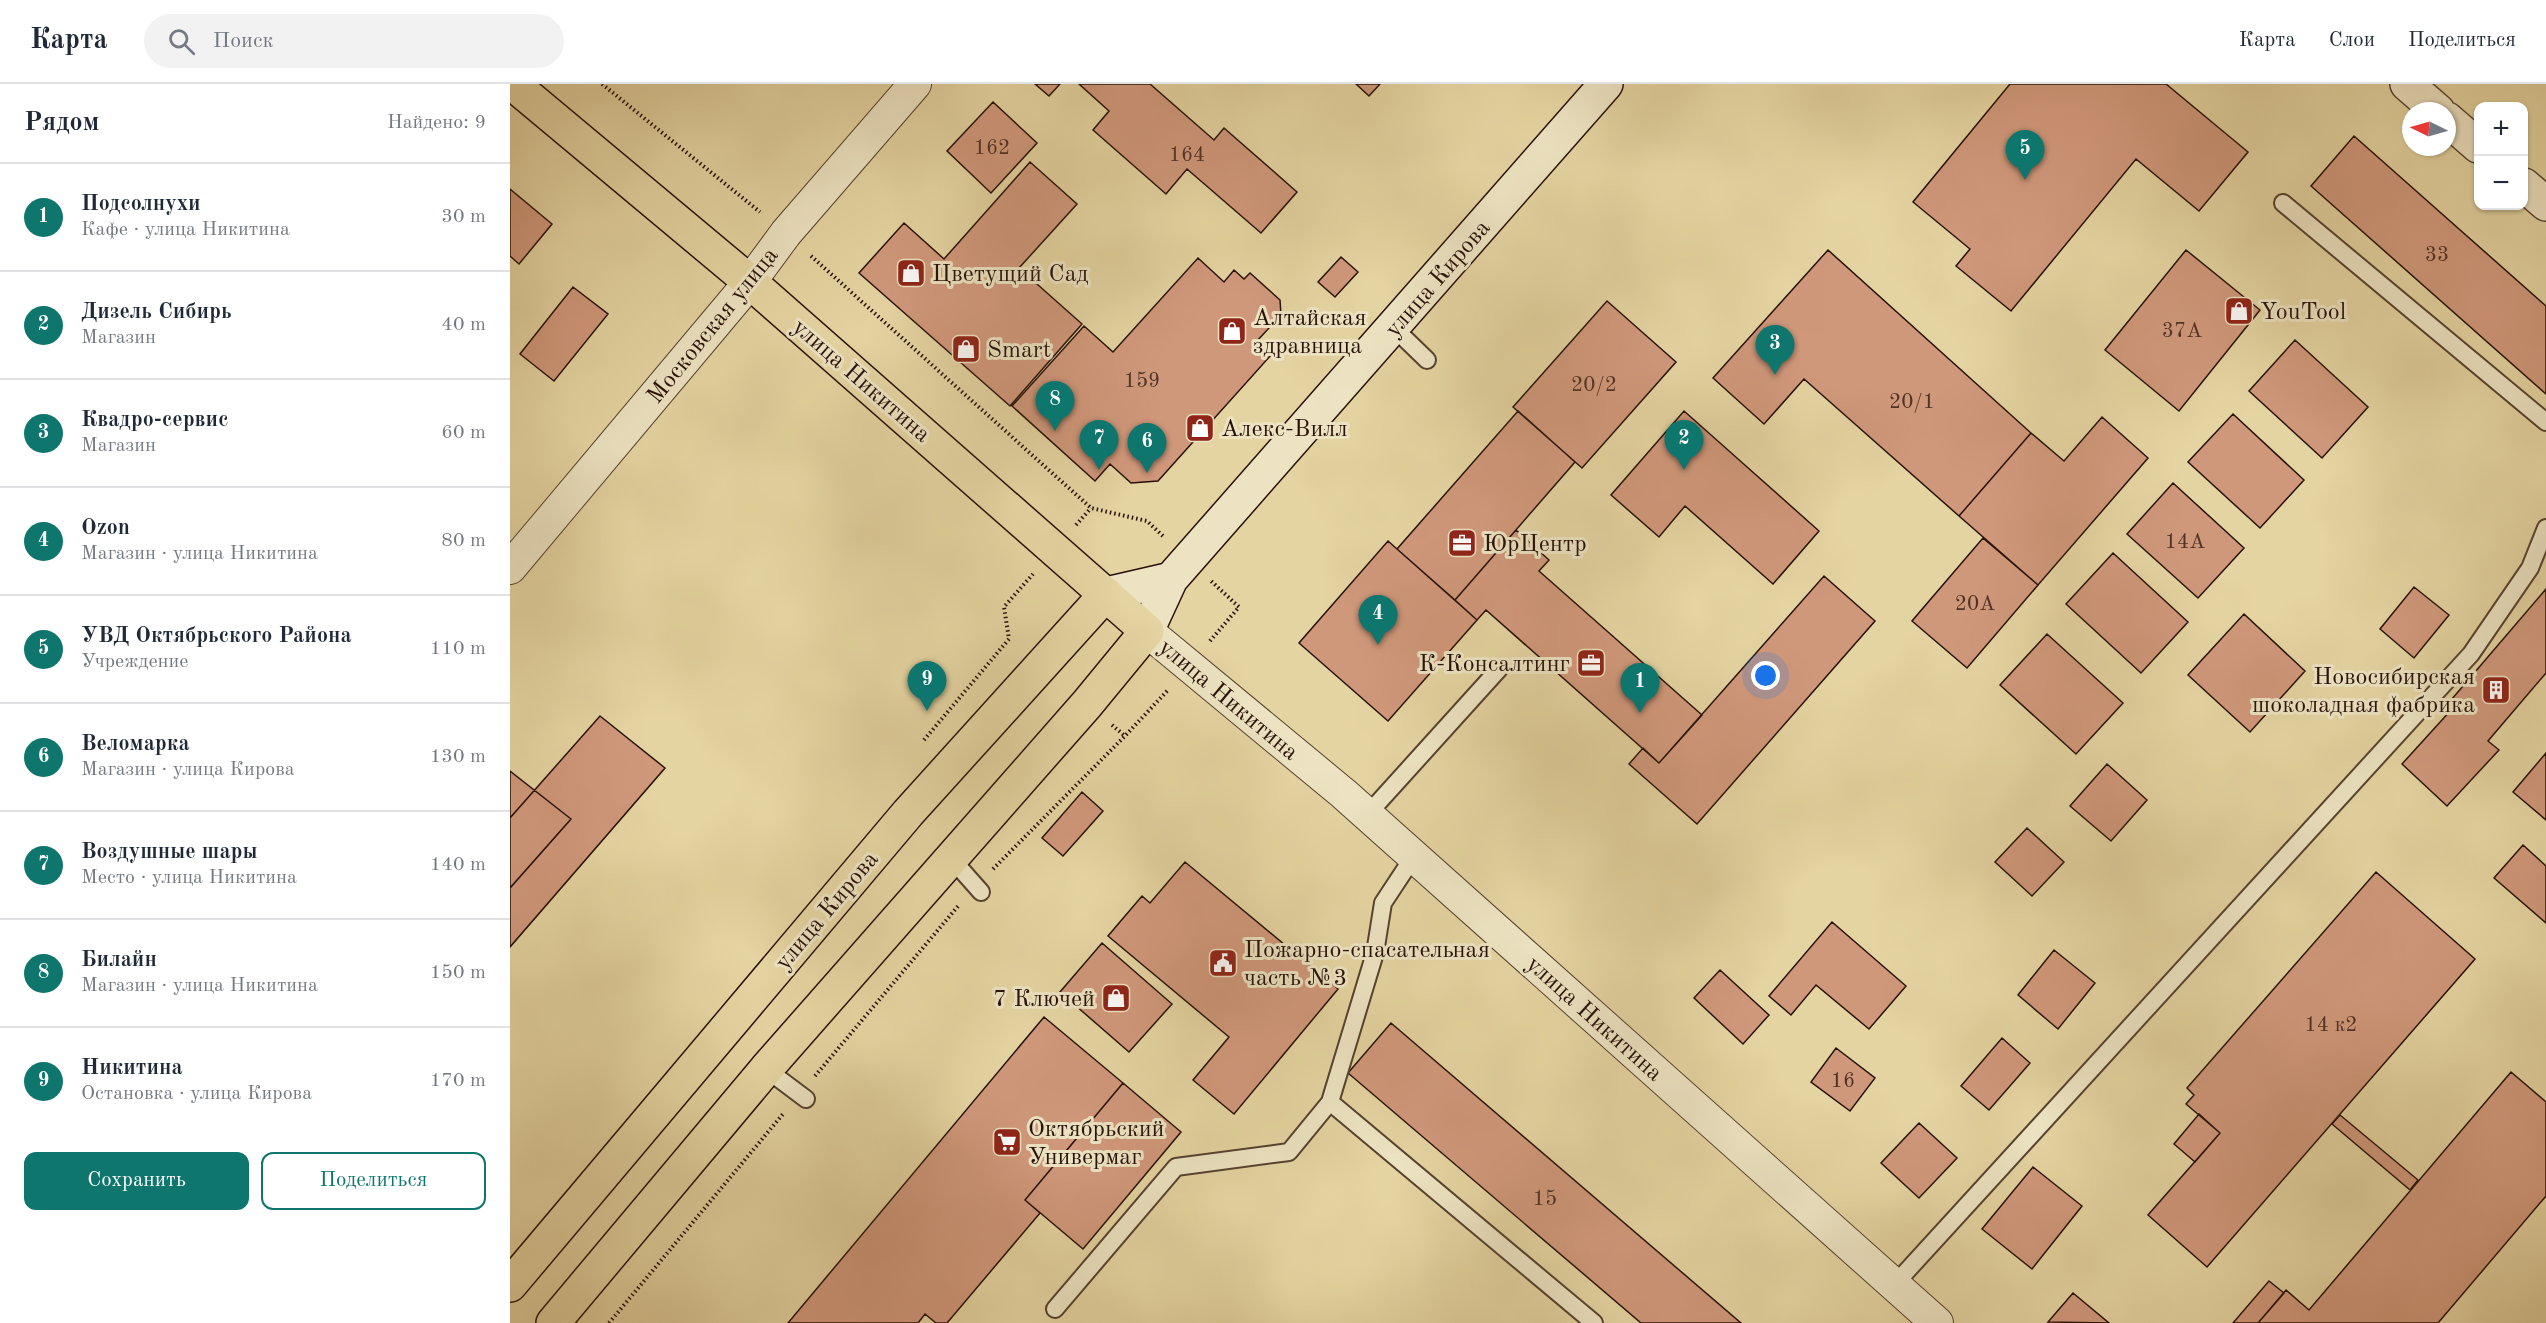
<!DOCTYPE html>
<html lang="ru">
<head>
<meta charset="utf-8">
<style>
	body { margin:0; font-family:"Old Standard TT",serif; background:#f2f2f3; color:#1f2937 }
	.controls { position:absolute; right:18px; top:18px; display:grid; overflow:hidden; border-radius:12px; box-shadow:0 2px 4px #0004 }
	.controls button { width:54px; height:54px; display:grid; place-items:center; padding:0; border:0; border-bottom:2px solid #e0e1e3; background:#fff; color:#1f2937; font:30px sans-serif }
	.compass { position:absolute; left:1892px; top:18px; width:54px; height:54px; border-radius:50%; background:#fff; box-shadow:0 2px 4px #0004; rotate:275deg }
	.you { position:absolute; left:1256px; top:592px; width:21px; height:21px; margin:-15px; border:4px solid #fff; border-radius:50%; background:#1a73e8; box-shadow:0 0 0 9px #1a73e833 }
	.badge { display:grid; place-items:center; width:39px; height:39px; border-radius:50%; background:#0f766e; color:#fff; font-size:20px; font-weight:700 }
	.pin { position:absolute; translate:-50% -50px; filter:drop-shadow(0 2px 3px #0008) }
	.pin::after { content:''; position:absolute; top:32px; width:21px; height:18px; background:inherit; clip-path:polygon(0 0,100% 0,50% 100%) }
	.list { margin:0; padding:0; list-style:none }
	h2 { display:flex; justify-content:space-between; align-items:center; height:78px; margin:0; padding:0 24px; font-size:26px }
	h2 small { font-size:20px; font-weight:400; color:#747a83 }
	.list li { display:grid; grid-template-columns:39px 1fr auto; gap:18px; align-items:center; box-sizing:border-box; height:108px; padding:0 24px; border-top:2px solid #e0e1e3 }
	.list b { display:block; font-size:22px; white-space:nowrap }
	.list p { margin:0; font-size:20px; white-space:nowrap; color:#747a83 }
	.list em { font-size:20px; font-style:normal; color:#747a83 }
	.actions { display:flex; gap:12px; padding:18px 24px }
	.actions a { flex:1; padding:14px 0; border:2px solid #0f766e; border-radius:12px; text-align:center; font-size:21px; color:#0f766e }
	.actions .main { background:#0f766e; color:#fff }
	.icon { flex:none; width:33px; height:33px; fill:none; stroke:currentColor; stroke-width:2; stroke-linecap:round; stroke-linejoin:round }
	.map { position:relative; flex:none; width:2036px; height:1239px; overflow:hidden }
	header { display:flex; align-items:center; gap:36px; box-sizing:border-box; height:84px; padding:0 30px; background:#fff; border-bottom:2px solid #e0e1e3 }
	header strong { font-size:28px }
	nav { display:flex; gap:33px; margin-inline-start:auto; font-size:21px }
	.search { width:420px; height:54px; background:#f2f2f3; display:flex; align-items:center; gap:15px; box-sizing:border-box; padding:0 21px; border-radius:33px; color:#747a83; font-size:22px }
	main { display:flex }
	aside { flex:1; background:#fff }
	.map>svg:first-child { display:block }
	.building { fill:#d0987b; stroke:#271109; stroke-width:1.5 }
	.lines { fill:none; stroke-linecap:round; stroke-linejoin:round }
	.service-casing { stroke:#56422f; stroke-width:20 }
	.minor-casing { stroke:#56422f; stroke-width:34 }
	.tertiary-casing { stroke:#56422f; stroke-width:36 }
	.secondary-casing { stroke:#271109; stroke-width:36 }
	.primary-casing { stroke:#271109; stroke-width:36 }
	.path { stroke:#271109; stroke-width:4; stroke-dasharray:1.5 3; stroke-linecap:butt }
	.service { stroke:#ede3c2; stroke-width:16 }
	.minor { stroke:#ede3c2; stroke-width:32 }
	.tertiary { stroke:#ede3c2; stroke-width:33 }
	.secondary { stroke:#ede3c2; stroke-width:33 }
	.primary { stroke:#e4d4a1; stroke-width:33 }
	.labels { text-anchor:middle; stroke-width:6; stroke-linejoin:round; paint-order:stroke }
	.number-label { font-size:21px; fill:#513326 }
	.poi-label { font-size:24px; fill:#271109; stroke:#ede3c2; text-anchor:start }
	.street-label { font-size:24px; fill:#271109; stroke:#ede3c2 }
</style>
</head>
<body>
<header>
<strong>Карта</strong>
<div class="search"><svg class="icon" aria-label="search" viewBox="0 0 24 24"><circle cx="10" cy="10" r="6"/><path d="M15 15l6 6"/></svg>Поиск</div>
<nav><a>Карта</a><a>Слои</a><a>Поделиться</a></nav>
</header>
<main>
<aside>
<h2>Рядом<small>Найдено: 9</small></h2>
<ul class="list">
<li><span class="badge">1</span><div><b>Подсолнухи</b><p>Кафе · улица Никитина</p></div><em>30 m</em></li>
<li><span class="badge">2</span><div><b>Дизель Сибирь</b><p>Магазин</p></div><em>40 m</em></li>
<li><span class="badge">3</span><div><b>Квадро-сервис</b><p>Магазин</p></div><em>60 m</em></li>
<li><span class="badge">4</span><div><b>Ozon</b><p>Магазин · улица Никитина</p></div><em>80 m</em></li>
<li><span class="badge">5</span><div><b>УВД Октябрьского Района</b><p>Учреждение</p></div><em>110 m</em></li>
<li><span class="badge">6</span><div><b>Веломарка</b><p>Магазин · улица Кирова</p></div><em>130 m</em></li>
<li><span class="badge">7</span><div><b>Воздушные шары</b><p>Место · улица Никитина</p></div><em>140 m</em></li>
<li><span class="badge">8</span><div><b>Билайн</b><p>Магазин · улица Никитина</p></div><em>150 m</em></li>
<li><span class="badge">9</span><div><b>Никитина</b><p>Остановка · улица Кирова</p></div><em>170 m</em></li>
</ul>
<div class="actions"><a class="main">Сохранить</a><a>Поделиться</a></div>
</aside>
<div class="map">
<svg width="2036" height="1239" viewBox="0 0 2036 1239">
	<rect width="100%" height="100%" fill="#e4d4a1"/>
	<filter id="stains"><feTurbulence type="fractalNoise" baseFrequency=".00333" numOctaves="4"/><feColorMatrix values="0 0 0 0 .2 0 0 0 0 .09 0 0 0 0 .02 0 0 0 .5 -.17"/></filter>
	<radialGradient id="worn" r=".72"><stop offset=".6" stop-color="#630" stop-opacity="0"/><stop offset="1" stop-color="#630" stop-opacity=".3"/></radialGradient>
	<!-- building -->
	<path class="building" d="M525,0H550L539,12Z
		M569,0H640L704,56L714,44L787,108L751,149L677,85L656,110L583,46L599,27Z
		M846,0H870L859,12Z
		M1500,0H1656L1738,68L1689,127L1626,75L1501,227L1446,182L1460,165L1403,118Z
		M483,18L527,59L481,109L437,67Z
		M1844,52L2036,222V310L1801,102Z
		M520,78L567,120L509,184L572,240L500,322L349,189L394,139L434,175Z
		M0,105L42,140L9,180L0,172Z
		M1318,166L1521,349L1449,432L1294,295L1254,340L1203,294Z
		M1676,166L1750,226L1669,327L1595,266Z
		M831,173L848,188L825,213L808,198Z
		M688,174L714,198L724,186L734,195L740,189L770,216L771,231L747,257L762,270L648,397L621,399L600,380L585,397L502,322L574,242L603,268Z
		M63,203L98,230L44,297L10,270Z
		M1097,217L1166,278L1072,384L1003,323Z
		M1785,256L1858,323L1812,374L1739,307Z
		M1008,327L1065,378L945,516L887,465Z
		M1174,327L1309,447L1263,500L1175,422L1149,453L1101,411Z
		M1723,330L1794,396L1750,444L1678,378Z
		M1592,333L1638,374L1528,501L1449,432L1521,349L1554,377Z
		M1663,399L1734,464L1688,514L1617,450Z
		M1006,446L1039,476L1029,487L1192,631L1149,679L976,526L967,536L945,516Z
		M1473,454L1528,501L1457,584L1402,537Z
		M878,457L967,536L878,637L789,559Z
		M1603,469L1678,538L1631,589L1556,520Z
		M1314,492L1365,537L1187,740L1119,680L1133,664L1149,679Z
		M1904,503L1939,531L1904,574L1870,545Z
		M2036,505V589L1978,657L1989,666L1937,722L1892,680L1941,626L1936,622Z
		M1734,530L1795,587L1740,648L1678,591Z
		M1537,550L1613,619L1566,670L1490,601Z
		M90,632L155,684L0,863V734Z
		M2036,669V736L2003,708Z
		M1597,680L1637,716L1601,757L1560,722Z
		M0,687L61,735L0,804Z
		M572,708L593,727L553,772L532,754Z
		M1517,744L1554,778L1522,812L1485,778Z
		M2013,761L2036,782V839L1984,794Z
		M675,778L828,905L724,1030L683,996L719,953L598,852L632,812L640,819Z
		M1866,788L1965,875L1697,1183L1638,1131L1710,1049L1676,1020L1684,1011L1677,1004Z
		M1322,838L1396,902L1359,945L1306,901L1281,931L1259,912Z
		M592,859L662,920L619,968L550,908Z
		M1544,866L1585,899L1548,945L1508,911Z
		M1210,886L1259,931L1233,960L1184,914Z
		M534,933L613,999L515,1116L530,1129L437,1239H426L415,1230L408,1239H278Z
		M881,939L1231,1239H1131L838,989Z
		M1492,954L1520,979L1479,1026L1451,1002Z
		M1326,964L1365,994L1340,1027L1301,998Z
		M2001,988L2036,1018V1112L1928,1239H1748L1776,1206L1799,1226Z
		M613,999L671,1048L573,1165L515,1116Z
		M1689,1030L1710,1049L1685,1078L1664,1060Z
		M1830,1031L1908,1096L1900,1106L1822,1040Z
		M1409,1039L1447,1074L1409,1114L1371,1079Z
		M1523,1083L1572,1122L1522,1185L1472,1145Z
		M1759,1197L1774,1209L1748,1239H1723Z
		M1563,1209L1599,1239L1538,1238Z
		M1563,1209L1599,1239L1538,1238Z"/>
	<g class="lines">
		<!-- service casing -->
		<g class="service-casing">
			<path id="service" d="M1773,119L2036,338
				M884,244L917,276
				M857,731L989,585
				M440,773L471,808
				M256,985L296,1015
				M820,1018L1084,1239
				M1384,1201L1961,570L2020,484L2036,444
				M545,1225L666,1083L779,1068L820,1018L865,869L873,819L904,772"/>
		</g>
		<!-- minor casing -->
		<g class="minor-casing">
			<path id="minor" d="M0,484L240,198L276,149L405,0
				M637,547L834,710L1427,1239"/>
		</g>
		<!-- tertiary casing -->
		<g class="tertiary-casing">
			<path id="tertiary" d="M1897,0L1928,27
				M1937,35L1968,62
				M2014,101L2036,120"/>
		</g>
		<!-- secondary casing -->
		<g class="secondary-casing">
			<path id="secondary" d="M596,510L661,495
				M637,547L661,495L1096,0"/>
		</g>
		<!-- primary casing -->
		<g class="primary-casing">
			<path id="primary" d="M3,0L240,198L637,547L577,620L256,985L43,1239
				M0,1201L398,729L596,510"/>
		</g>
		<!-- path -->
		<path class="path" d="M92,0L250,128
			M301,172L581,424L637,437L654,453
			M566,441L581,424
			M700,557L729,523L701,497
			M602,641L615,652
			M414,656L499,555L494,523L523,490
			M483,785L615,652L658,606
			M305,992L449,821
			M99,1239L273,1030"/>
		<!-- service -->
		<use href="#service" class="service"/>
		<!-- minor -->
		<use href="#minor" class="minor"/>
		<!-- tertiary -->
		<use href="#tertiary" class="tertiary"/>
		<!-- secondary -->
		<use href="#secondary" class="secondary"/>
		<!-- primary -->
		<use href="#primary" class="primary"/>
	</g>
	<!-- icons -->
	<defs>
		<g id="shop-square" transform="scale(1.5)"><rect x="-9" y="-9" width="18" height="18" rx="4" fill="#8f2418" stroke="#ede3c2"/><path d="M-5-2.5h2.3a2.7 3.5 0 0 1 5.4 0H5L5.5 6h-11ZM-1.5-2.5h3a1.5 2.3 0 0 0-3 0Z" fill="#fff"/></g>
		<g id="office-square" transform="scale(1.5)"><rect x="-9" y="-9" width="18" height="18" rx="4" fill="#8f2418" stroke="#ede3c2"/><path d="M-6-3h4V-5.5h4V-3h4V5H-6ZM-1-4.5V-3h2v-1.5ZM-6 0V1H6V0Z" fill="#fff"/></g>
		<g id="building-square" transform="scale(1.5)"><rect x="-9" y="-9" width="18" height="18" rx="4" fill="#8f2418" stroke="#ede3c2"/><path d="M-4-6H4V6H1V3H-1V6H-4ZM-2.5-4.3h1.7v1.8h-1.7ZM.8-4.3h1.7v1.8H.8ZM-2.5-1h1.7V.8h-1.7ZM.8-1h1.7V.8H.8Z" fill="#fff"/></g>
		<g id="civic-square" transform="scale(1.5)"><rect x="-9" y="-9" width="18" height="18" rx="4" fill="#8f2418" stroke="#ede3c2"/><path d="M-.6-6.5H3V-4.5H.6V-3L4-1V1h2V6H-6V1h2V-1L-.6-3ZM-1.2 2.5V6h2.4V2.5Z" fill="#fff"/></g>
		<g id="supermarket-square" transform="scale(1.5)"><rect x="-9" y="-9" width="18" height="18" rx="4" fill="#8f2418" stroke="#ede3c2"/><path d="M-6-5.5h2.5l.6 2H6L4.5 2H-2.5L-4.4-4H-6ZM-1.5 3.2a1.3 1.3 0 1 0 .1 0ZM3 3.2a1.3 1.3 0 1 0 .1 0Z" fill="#fff"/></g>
	</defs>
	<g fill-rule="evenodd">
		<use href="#shop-square" x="401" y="189"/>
		<use href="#shop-square" x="1729" y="227"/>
		<use href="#shop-square" x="722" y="247"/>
		<use href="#shop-square" x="456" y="265"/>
		<use href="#shop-square" x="690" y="344"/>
		<use href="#office-square" x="952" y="459"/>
		<use href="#office-square" x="1081" y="579"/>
		<use href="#building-square" x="1986" y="606"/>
		<use href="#civic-square" x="713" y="879"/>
		<use href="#shop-square" x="606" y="914"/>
		<use href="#supermarket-square" x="497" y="1058"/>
	</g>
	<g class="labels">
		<!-- number labels -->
		<g class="number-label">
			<text x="482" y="70">162</text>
			<text x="677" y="77">164</text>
			<text x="1927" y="177">33</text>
			<text x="1672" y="253">37А</text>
			<text x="632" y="303">159</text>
			<text x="1084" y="307">20/2</text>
			<text x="1402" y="324">20/1</text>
			<text x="1675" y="464">14А</text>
			<text x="1465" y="526">20А</text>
			<text x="1821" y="947">14 к2</text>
			<text x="1333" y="1003">16</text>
			<text x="1035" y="1121">15</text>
		</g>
		<!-- poi labels -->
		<g class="poi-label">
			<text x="422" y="197">Цветущий Сад</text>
			<text x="1750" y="235">YouTool</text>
			<text x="743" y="241">Алтайская<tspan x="743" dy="28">здравница</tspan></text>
			<text x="477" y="273">Smart</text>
			<text x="711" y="352">Алекс-Вилл</text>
			<text x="973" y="467">ЮрЦентр</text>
			<text x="1060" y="587" text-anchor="end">К-Консалтинг</text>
			<text x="1965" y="600" text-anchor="end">Новосибирская<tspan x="1965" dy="28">шоколадная фабрика</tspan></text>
			<text x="734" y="873">Пожарно-спасательная<tspan x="734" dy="28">часть №3</tspan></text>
			<text x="585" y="922" text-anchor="end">7 Ключей</text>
			<text x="518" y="1052">Октябрьский<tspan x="518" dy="28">Универмаг</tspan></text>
		</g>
		<!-- street labels -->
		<g class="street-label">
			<text transform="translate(927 194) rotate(-49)" y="8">улица Кирова</text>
			<text transform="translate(202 241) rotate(-51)" y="8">Московская улица</text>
			<text transform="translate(352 296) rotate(41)" y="8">улица Никитина</text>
			<text transform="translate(719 615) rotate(40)" y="8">улица Никитина</text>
			<text transform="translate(316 826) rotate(-50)" y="8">улица Кирова</text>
			<text transform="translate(1085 934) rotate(42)" y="8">улица Никитина</text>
		</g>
	</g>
	<rect width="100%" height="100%" filter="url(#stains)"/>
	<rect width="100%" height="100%" fill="url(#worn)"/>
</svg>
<div class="controls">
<button>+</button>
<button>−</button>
</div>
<svg class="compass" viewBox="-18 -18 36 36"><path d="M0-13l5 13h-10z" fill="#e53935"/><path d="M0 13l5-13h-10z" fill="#747a83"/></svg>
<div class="you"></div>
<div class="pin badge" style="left:1130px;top:629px">1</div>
<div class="pin badge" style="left:1174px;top:386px">2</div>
<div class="pin badge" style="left:1265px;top:291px">3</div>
<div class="pin badge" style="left:868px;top:561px">4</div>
<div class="pin badge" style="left:1515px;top:96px">5</div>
<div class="pin badge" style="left:637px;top:389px">6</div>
<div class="pin badge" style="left:589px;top:386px">7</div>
<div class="pin badge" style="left:545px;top:347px">8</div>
<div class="pin badge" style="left:417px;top:627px">9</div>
</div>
</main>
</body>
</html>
